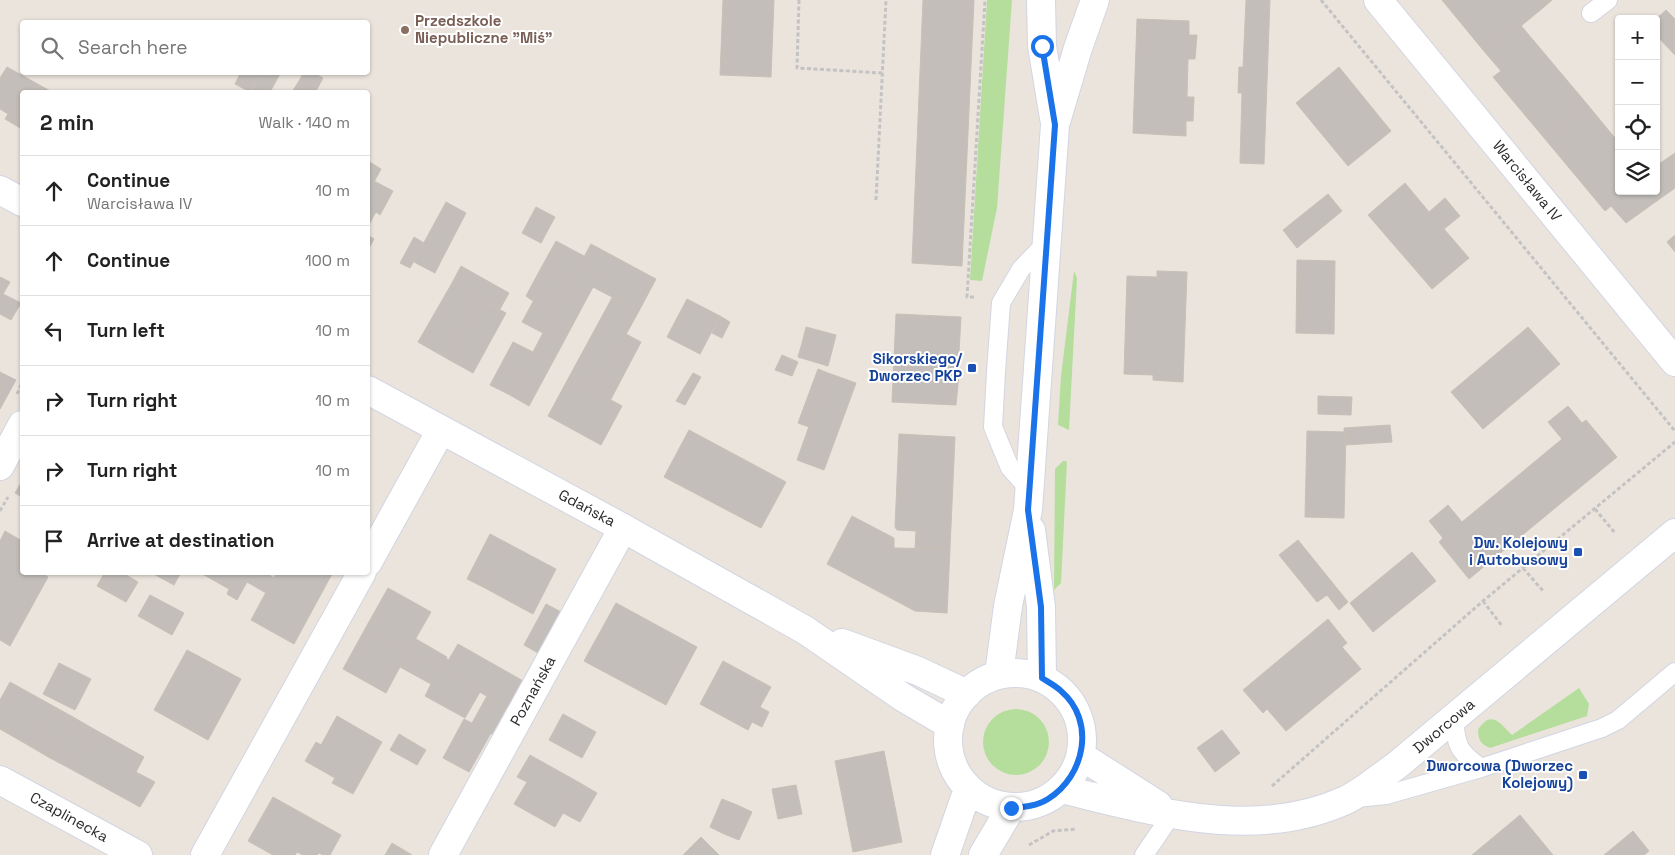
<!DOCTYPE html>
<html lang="en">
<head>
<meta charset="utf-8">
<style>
	body { margin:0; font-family:"Space Grotesk",sans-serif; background:#f2f2f2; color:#222 }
	.controls { position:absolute; right:15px; top:15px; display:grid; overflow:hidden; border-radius:5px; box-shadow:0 1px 4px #0004 }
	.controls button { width:45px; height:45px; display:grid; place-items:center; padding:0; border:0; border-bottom:1px solid #e0e0e0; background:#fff; color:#222; font:25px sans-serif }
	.stop { position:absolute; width:15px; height:15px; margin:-11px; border:4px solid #1a73e8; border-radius:50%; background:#fff }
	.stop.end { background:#1a73e8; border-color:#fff; box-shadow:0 1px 5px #0008 }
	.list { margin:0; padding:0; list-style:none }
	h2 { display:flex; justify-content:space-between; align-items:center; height:65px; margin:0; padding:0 20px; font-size:21px }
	h2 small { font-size:16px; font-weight:400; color:#767676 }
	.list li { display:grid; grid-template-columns:32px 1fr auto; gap:15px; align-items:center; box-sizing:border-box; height:70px; padding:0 20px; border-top:1px solid #e0e0e0 }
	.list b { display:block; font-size:19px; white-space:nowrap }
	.list p { margin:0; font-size:16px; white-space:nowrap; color:#767676 }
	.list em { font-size:16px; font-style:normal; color:#767676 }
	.icon { flex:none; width:28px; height:28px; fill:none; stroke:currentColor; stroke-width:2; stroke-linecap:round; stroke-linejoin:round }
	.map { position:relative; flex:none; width:1675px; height:855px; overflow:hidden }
	.search { position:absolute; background:#fff; box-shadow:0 1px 4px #0004; left:20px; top:20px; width:350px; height:55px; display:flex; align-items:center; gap:12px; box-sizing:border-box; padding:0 18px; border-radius:5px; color:#767676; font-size:19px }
	.panel { position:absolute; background:#fff; box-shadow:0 1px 4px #0004; left:20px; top:90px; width:350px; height:485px; border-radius:5px }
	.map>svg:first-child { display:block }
	.green { fill:#b5de9d }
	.building { fill:#c3beb9; stroke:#c6c0b6 }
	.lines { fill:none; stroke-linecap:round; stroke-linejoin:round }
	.lane-casing { stroke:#d2d5e2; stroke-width:20 }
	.street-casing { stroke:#d2d5e2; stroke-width:30 }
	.secondary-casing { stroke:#d2d5e2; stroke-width:30 }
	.path { stroke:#c3c3c3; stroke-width:3; stroke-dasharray:4 2.5; stroke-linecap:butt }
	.lane { stroke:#fff; stroke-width:18 }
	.street { stroke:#fff; stroke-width:28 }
	.secondary { stroke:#fff; stroke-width:28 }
	.route { stroke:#1a73e8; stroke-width:6 }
	.education-dot { fill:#8d6e63; stroke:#fff; stroke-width:2 }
	.transit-dot { fill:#1a4fb4; stroke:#fff; stroke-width:2 }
	.labels { text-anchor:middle; stroke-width:4; stroke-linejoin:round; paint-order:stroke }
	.education-label { font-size:15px; font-weight:bold; fill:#785e54; stroke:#fff; text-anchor:start }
	.street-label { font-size:15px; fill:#2a2a2a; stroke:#fff }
	.transit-label { font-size:15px; font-weight:bold; fill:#164399; stroke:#fff; text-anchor:end }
</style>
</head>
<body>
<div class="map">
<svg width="1675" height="855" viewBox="0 0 1675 855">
	<rect width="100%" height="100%" fill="#ebe4dd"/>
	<!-- green -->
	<path class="green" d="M987,0H1012L997,208L982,281L970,280Z
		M1074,271L1077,278L1069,430L1058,425L1061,376Z
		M1063,461H1066L1067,462L1061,583L1054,590L1055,469Z
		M1579,688L1589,704L1587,716L1490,748C1481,744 1478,740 1478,730C1491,709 1500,723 1512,735Z
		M983 742a33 33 0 1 1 66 0a33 33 0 1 1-66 0Z"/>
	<!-- building -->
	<path class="building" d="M723,0H774L771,77L720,75Z
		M923,0H974L962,266L912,263Z
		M1246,0H1270L1264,164L1240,163L1242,93H1238L1239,67H1243Z
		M1442,0H1538L1544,7L1521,26L1518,22L1483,50Z
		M1538,0H1552L1544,7Z
		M1666,10L1675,19V55L1656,35V19Z
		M1137,19L1189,21V35H1197L1195,59H1188L1187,97H1194L1193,121H1186V136L1133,133Z
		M1518,22L1587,104L1545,139L1493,77L1501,71L1483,50Z
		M7,67L52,92H22V129L5,119L8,114L0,109V78Z
		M1339,67L1391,131L1348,166L1296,103Z
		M241,72H261L250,92L235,84Z
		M261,72H281L270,92H251Z
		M304,72H312L323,78L316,91L299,81Z
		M299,81L316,91L320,92H292Z
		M1587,104L1619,143V191H1656V166L1675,153V188L1626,223L1611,206L1605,211L1545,139Z
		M368,161L381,169L368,193Z
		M374,181L393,191L380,215L376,212L373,217L368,214V193Z
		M1405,183L1429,212L1445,198L1460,216L1444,229L1469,258L1432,289L1368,215Z
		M1328,194L1342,211L1297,248L1283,230Z
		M446,202L466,213L442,259L421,248Z
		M536,207L555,217L541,243L522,233Z
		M368,214L373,217L368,227Z
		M368,235L374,239L368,250Z
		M1675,235V252L1667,242Z
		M414,237L424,243L410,268L400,263Z
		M556,241L584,256L570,283L541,268Z
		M591,244L656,279L639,311L589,285L595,274L579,266Z
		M421,248L442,259L435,273L414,262Z
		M1297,260L1335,261L1334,334L1296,333Z
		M461,266L509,293L500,309L452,283Z
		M579,266L595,274L589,285L593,287L563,343L543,333Z
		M541,268L570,283L561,301L540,289L533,301L526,296Z
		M1157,271L1187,272L1183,382L1153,380V375L1124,374L1127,276L1157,277Z
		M0,277L10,282L3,294L21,303L11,320L0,314Z
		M452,283L479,298L446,358L418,342Z
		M540,289L561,301L543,333L522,322Z
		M613,296L639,311L594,392L569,377Z
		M479,298L506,313L473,373L446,358Z
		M687,299L720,316L700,354L667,337Z
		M896,314L961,317L959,353H961L956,405L892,402Z
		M720,316L730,322L722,338L712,333Z
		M806,327L836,335L832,351L802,343Z
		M1528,327L1560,364L1483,429L1451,392Z
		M543,333L563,343L529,406L510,395Z
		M626,334L641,342L610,401L594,392Z
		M513,342L533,352L510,395L490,385Z
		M802,343L832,351L828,366L798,357Z
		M782,355L798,362L792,376L775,370Z
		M818,369L828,373L809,427L798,423Z
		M0,372L16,380L0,409Z
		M693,373L701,377L685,405L676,401Z
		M828,373L856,383L824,470L797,460Z
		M569,377L622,406L601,445L548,416Z
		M1318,396L1352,397L1351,415L1318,414Z
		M1568,406L1582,423L1586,420L1617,457L1469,579L1439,542L1443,538L1429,521L1448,505L1462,522L1562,439L1548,422Z
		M1390,425L1392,442L1345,445L1344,428Z
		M689,430L786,482L761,528L664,477Z
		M1307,431L1346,432L1344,518L1305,517Z
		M899,434L955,437L950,549H915L916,531L897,530L895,527Z
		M22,481V497L15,493Z
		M852,516L894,538V548L950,549L947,613L915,611L827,564Z
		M5,531L22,541V572H40L48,577L10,646L0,640V541Z
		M490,534L507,543L483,587L467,579Z
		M1298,540L1348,602L1339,610L1327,595L1317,602L1279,555Z
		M507,543L556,569L533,614L483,587Z
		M1412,552L1436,581L1373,632L1350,603Z
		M105,572H121L138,582L126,602L97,586Z
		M150,572H181L174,585Z
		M199,572H265L274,578L266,593L247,582L237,600L227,594L229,589Z
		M277,572H333L294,644L251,620Z
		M388,588L431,612L408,652L365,629Z
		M150,595L184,613L172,635L138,616Z
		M616,603L697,647L666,705L584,661Z
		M546,604L563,613L540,654L524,645Z
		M1328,619L1347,643L1342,647L1361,669L1286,731L1267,709L1263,713L1243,690Z
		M365,629L408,652L386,693L343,669Z
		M416,639L447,657L446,659L449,660L442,671L408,652Z
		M458,644L525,682L510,709L442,671Z
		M187,650L241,679L208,740L154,710Z
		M408,652L480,692L465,718L425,696L431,684L400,667Z
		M723,661L771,687L760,707L769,712L762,727L752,722L748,730L700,704Z
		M59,663L91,679L75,710L43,694Z
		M10,682L55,707L33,748L0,729V700Z
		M487,696L507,707L492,734L472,723Z
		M55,707L73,717L50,758L33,748Z
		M563,714L596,732L582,758L549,740Z
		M337,716L382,742L353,794L332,783L335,778L305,761L316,742L321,745Z
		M73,717L92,728L69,768L50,758Z
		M464,719L491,733L469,772L443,758Z
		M92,728L144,757L136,772L155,782L140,807L69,768Z
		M1222,730L1240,753L1215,772L1197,748Z
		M399,734L426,750L417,765L390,750Z
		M884,751L902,842L853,852L835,761Z
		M530,755L580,783L555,827L514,804L527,782L517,777Z
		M580,783L597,793L580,822L563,813Z
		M796,785L802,814L778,819L772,789Z
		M273,797L341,835L330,855H323L319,853L317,855H303L297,852L295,855H273L248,841Z
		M722,799L737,805L724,834L710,827Z
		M737,805L752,812L739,840L724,834Z
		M1520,815L1553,855H1472Z
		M1633,831L1649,851L1644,855H1604Z
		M701,837L719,855H683Z
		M392,843L412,855H385Z"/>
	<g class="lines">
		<!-- lane casing -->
		<g class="lane-casing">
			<path id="lane" d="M1591,13L1608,0
				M1030,490L1010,468L993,427L996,372L1001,303L1021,269L1048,241
				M1454,718C1456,746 1458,751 1481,768
				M1356,798L1386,795L1481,768L1602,728L1618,720L1675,672
				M1144,855L1172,814"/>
		</g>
		<!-- street casing -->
		<g class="street-casing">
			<path id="street" d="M1378,0L1675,362
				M0,466L22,425
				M368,562L441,430
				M1081,756L1158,805
				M0,780L138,855
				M1061,789C1154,811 1254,842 1346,800C1363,792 1380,777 1396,766L1675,533
				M205,855L362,572
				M443,855L623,528"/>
		</g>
		<!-- secondary casing -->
		<g class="secondary-casing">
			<path id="secondary" d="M1041,0L1042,46L1054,118
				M0,190L22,202
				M368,390L623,528L805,630L904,698L950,725
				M1031,530L1041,607L1042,678
				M842,643L918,671L967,694
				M948 740a67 67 0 1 1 134 0a67 67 0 1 1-134 0Z
				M999,674L1008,606L1028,510L1055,125L1078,48L1095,0
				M945,855L968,789
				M983,855L1011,808"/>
		</g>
		<!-- path -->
		<path class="path" d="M799,0L797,68L882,73
			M1321,0L1675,431
			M876,200L886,0
			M974,297H967L985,0
			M17,394L22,383
			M1595,509L1615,533
			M0,511L8,497
			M1523,568L1544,592
			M1483,601L1502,626
			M1272,786L1483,601L1675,442
			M1029,845L1053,831L1077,829"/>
		<!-- lane -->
		<use href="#lane" class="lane"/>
		<!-- street -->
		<use href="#street" class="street"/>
		<!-- secondary -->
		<use href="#secondary" class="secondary"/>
	</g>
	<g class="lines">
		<!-- route -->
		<path class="route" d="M1011,808C1024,807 1037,806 1048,799C1085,776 1096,721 1061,691C1056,686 1048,682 1042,678L1041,607L1028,510L1055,125L1042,46"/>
	</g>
	<!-- markers -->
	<circle class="education-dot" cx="405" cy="30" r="5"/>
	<g class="transit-dot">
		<rect x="967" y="363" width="10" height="10" rx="2.5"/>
		<rect x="1573" y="547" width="10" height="10" rx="2.5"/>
		<rect x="1578" y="770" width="10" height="10" rx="2.5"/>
	</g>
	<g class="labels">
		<!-- education labels -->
		<g class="education-label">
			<text x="415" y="26">Przedszkole<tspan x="415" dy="17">Niepubliczne "Miś"</tspan></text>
		</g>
		<!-- street labels -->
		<g class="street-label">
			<text transform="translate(1527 181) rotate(51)" y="5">Warcisława IV</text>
			<text transform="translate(587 508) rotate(28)" y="5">Gdańska</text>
			<text transform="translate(533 691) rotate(-61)" y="5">Poznańska</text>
			<text transform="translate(1444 726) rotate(-40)" y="5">Dworcowa</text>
			<text transform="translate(69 817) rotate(29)" y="5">Czaplinecka</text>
		</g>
		<!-- transit labels -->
		<g class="transit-label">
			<text x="962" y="364">Sikorskiego/<tspan x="962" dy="17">Dworzec PKP</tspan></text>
			<text x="1568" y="548">Dw. Kolejowy<tspan x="1568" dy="17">i Autobusowy</tspan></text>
			<text x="1573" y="771">Dworcowa (Dworzec<tspan x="1573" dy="17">Kolejowy)</tspan></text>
		</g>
	</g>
</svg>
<div class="controls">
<button>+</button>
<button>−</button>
<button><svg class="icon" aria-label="locate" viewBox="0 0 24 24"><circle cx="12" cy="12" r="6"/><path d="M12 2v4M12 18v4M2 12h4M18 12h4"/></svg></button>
<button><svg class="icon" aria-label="layers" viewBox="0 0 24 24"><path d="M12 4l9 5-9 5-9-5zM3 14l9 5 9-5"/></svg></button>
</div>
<div class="stop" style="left:1042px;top:46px"></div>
<div class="stop end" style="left:1011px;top:808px"></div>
<div class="search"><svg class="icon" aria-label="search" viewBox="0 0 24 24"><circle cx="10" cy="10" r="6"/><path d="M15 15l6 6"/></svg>Search here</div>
<section class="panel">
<h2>2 min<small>Walk · 140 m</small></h2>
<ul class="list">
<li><svg class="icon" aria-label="ahead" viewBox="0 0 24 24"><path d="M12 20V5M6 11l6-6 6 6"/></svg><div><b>Continue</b><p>Warcisława IV</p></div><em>10 m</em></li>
<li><svg class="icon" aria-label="ahead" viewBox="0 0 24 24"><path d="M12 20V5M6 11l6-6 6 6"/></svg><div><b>Continue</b></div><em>100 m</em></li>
<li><svg class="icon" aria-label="left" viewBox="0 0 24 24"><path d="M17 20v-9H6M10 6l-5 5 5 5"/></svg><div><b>Turn left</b></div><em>10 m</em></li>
<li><svg class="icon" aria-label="right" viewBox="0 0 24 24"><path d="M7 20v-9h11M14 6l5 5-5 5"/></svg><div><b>Turn right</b></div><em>10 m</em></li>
<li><svg class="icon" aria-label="right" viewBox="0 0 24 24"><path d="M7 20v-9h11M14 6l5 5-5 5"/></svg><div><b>Turn right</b></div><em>10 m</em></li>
<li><svg class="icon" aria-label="arrive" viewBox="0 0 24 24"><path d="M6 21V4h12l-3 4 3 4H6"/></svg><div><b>Arrive at destination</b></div></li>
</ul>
</section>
</div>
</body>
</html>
